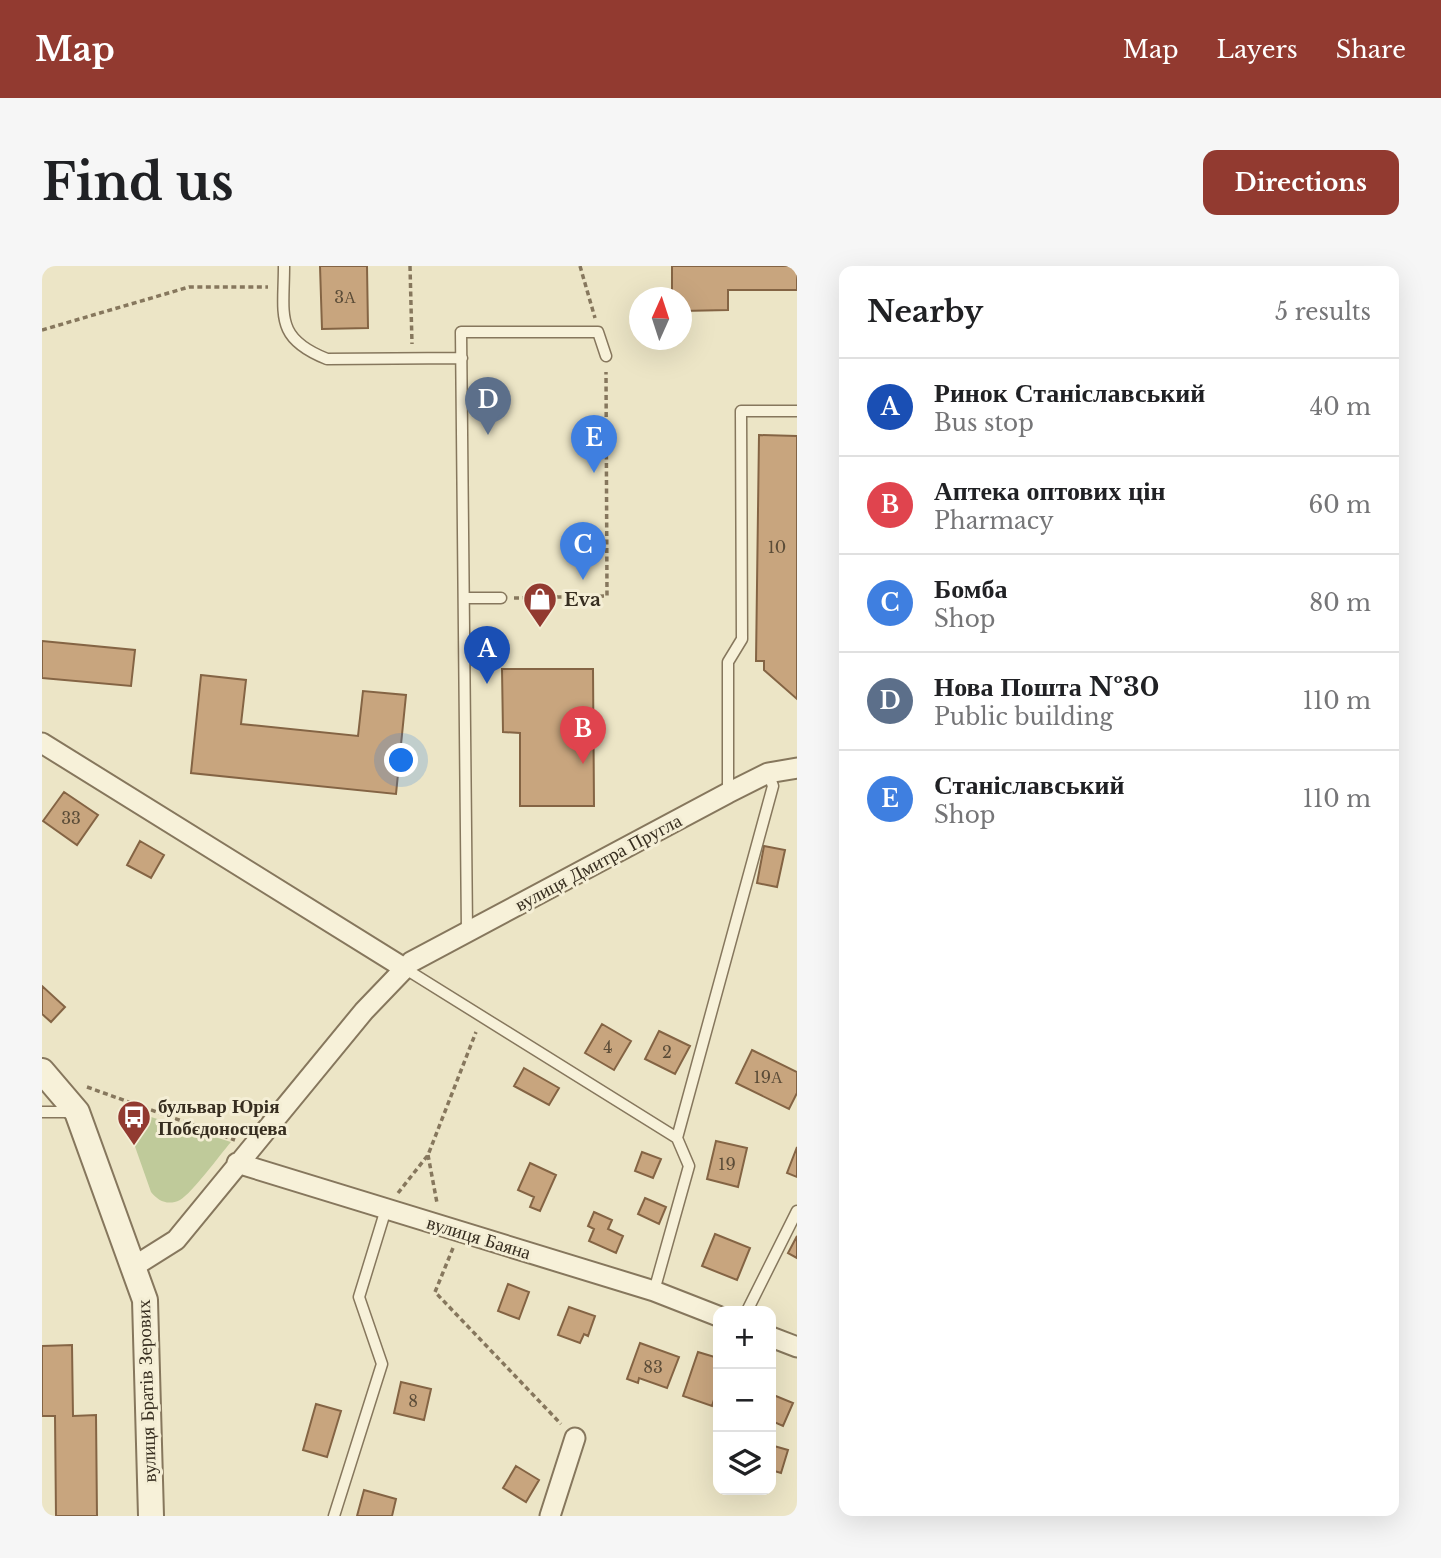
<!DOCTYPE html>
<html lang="en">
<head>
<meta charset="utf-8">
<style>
	body { margin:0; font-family:"Libre Baskerville",serif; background:#f6f6f6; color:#202124 }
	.controls { position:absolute; right:21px; bottom:21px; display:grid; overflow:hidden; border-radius:14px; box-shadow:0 7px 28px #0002 }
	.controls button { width:63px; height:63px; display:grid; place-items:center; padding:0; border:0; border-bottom:2px solid #e0e0e0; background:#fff; color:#202124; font:35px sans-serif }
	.compass { position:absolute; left:587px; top:21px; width:63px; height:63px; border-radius:50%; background:#fff; box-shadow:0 7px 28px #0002; rotate:3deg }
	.you { position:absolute; left:360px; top:495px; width:24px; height:24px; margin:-18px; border:5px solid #fff; border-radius:50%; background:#1a73e8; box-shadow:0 0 0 10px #1a73e833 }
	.badge { display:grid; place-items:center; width:46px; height:46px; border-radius:50%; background:#923a30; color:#fff; font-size:23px; font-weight:700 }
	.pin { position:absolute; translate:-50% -58px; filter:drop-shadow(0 2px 4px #0008) }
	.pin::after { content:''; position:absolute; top:37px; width:24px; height:21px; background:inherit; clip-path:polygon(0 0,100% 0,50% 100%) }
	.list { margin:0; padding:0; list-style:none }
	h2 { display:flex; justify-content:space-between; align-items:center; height:91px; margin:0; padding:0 28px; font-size:30px }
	h2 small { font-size:23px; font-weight:400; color:#757577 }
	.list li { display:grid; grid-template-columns:46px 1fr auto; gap:21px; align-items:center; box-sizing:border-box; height:98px; padding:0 28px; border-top:2px solid #e0e0e0 }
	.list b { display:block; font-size:26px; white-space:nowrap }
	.list p { margin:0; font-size:23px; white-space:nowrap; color:#757577 }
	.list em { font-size:23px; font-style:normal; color:#757577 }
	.icon { flex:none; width:38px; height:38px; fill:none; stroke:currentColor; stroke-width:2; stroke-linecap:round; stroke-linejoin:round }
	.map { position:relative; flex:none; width:755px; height:1250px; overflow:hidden; border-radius:14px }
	header { display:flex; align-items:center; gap:42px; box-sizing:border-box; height:98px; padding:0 35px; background:#923a30; color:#fff }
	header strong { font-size:33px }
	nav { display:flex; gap:38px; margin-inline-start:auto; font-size:24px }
	.intro { display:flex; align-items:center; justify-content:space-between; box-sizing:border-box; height:168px; padding:0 42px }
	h1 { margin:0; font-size:49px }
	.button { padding:18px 32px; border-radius:14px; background:#923a30; color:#fff; font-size:24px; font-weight:700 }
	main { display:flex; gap:42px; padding:0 42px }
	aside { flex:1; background:#fff; border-radius:14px; box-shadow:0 7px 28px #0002 }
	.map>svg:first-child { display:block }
	.green { fill:#bfca9a }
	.building { fill:#c8a57e; stroke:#846444; stroke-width:2 }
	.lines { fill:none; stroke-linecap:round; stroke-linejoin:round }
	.service-casing { stroke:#86775d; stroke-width:13 }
	.minor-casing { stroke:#86775d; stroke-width:23 }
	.tertiary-casing { stroke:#86775d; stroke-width:28 }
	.path { stroke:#86775d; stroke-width:3.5; stroke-dasharray:5 3.5; stroke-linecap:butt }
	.service { stroke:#f7f1d9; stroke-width:10 }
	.minor { stroke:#f7f1d9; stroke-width:19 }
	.tertiary { stroke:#f7f1d9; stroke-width:24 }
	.labels { text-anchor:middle; stroke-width:6; stroke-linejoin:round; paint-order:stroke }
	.number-label { font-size:16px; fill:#5b4c38 }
	.poi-label { font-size:19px; font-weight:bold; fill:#372e20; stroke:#f4eed5; text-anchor:start }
	.street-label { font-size:19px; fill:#372e20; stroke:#f4eed5 }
</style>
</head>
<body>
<header>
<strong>Map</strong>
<nav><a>Map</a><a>Layers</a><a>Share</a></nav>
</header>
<div class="intro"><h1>Find us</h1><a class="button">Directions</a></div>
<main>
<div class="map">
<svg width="755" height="1250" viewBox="0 0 755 1250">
	<rect width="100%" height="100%" fill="#ece5c6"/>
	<!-- green -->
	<path class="green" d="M83,845L93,846L189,876C177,890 151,926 138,934C126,940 116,935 109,926L84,855Z"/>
	<!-- building -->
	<path class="building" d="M278,0H325L326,62L280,63Z
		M630,0H755V24H686V44L640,45V32H630Z
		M717,169L755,170V433L722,404V395H714Z
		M0,375L93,384L89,420L0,412Z
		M460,403H551L552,540H478V467L461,466Z
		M159,409L204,414L199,458L316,470L321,425L364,429L354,528L149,507Z
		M22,526L56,549L35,579L1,555Z
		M98,575L122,589L109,612L85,599Z
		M722,580L743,584L735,621L715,617Z
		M0,720L23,741L9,756L0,748Z
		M560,758L589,775L572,804L543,787Z
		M617,765L648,780L633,808L603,793Z
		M710,784L755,806V827L747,843L694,817Z
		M482,802L517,822L507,839L472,820Z
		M674,875L705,882L696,921L665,913Z
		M755,881V911L745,907Z
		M600,886L619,893L611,912L593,905Z
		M488,897L514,909L498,945L488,941L492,931L476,924Z
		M603,932L624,941L617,958L596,948Z
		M552,946L570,954L566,963L581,970L574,987L547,975L552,963L546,960Z
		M673,968L708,982L695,1014L660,1000Z
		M755,970V992L746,987Z
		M466,1018L487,1026L477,1053L456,1045Z
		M527,1041L553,1050L546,1070L542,1068L538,1077L516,1069Z
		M598,1077L637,1091L625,1122L597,1112L596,1117L585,1113Z
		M30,1079L31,1150L54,1149L55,1250H14L13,1150H0V1080Z
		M656,1086L676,1092V1121L670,1140L641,1130Z
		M359,1116L389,1123L382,1154L352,1147Z
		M729,1128L751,1137L741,1160L730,1155L729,1158Z
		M274,1138L299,1145L285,1191L261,1184Z
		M732,1180L746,1184L739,1207L729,1204V1188Z
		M474,1200L497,1214L484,1236L461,1222Z
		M322,1224L354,1233L350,1250H315Z"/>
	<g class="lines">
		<!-- service casing -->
		<g class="service-casing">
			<path id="service" d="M242,0C242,49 232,72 285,93L420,92
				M422,332H459
				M686,527V396L700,373L699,145H755
				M425,665L419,66H556L564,90
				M362,702L635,872
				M0,846H31
				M612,1025L647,900L635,872L731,520L726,507
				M705,1045L755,945
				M292,1250L340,1098L317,1031L344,943"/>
		</g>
		<!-- minor casing -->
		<g class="minor-casing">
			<path id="minor" d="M0,477L362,702
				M195,897L612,1025L676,1050
				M91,1001L134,974L322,745L369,696L686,527L726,507L755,502
				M729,1071L755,1081
				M508,1250L533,1172"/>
		</g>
		<!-- tertiary casing -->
		<g class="tertiary-casing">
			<path id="tertiary" d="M0,805L35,846L103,1034L109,1250"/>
		</g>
		<!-- path -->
		<path class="path" d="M368,0L370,78
			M538,0L553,52
			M0,64L147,21H226
			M472,332L565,330L564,106
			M45,821L193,874
			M386,889L395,937
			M356,927L386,889L434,766
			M411,982L393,1026L519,1158"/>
		<!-- service -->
		<use href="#service" class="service"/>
		<!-- minor -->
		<use href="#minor" class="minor"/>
		<!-- tertiary -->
		<use href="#tertiary" class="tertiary"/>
	</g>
	<!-- icons -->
	<defs>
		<g id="shop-pin" transform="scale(1.75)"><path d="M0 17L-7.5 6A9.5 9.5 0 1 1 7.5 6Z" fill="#923a30" stroke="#f4eed5"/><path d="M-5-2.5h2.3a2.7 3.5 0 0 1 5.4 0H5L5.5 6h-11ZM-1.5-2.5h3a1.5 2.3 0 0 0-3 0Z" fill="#fff"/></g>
		<g id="bus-pin" transform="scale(1.75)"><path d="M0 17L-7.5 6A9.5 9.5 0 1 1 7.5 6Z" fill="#923a30" stroke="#f4eed5"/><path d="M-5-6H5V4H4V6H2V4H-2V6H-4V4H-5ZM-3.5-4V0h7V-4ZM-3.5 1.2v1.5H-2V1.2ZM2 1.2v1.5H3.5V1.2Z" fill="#fff"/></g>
	</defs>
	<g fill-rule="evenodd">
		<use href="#shop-pin" x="498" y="333"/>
		<use href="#bus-pin" x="92" y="851"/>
	</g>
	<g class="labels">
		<!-- number labels -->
		<g class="number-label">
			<text x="303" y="37">3А</text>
			<text x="735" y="287">10</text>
			<text x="29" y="558">33</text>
			<text x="566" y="787">4</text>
			<text x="625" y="792">2</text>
			<text x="726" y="817">19А</text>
			<text x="685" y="904">19</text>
			<text x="611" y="1107">83</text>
			<text x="371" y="1141">8</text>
		</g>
		<!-- poi labels -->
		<g class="poi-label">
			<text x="522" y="340">Eva</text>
			<text x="116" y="847">бульвар Юрія<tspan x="116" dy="22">Побєдоносцева</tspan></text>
		</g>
		<!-- street labels -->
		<g class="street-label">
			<text transform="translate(556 596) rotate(-28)" y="7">вулиця Дмитра Пругла</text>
			<text transform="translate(437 971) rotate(17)" y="7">вулиця Баяна</text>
			<text transform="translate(104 1125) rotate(-92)" y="7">вулиця Братів Зерових</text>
		</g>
	</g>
</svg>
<div class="controls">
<button>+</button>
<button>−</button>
<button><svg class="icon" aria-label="layers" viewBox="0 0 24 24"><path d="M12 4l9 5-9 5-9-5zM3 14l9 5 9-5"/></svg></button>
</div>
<svg class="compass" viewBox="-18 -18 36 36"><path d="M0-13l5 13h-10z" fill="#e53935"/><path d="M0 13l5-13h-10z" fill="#757577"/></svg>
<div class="you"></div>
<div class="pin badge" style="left:445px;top:418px;background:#1a4fb4">A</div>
<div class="pin badge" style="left:541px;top:498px;background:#e0444e">B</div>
<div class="pin badge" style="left:541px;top:314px;background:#3f7fe0">C</div>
<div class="pin badge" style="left:446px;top:169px;background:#5c6f8a">D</div>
<div class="pin badge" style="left:552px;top:207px;background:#3f7fe0">E</div>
</div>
<aside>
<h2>Nearby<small>5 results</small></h2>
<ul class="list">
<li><span class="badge" style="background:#1a4fb4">A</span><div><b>Ринок Станіславський</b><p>Bus stop</p></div><em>40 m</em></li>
<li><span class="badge" style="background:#e0444e">B</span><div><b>Аптека оптових цін</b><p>Pharmacy</p></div><em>60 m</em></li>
<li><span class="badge" style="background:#3f7fe0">C</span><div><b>Бомба</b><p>Shop</p></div><em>80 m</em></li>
<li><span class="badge" style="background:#5c6f8a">D</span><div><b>Нова Пошта №30</b><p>Public building</p></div><em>110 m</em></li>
<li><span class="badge" style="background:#3f7fe0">E</span><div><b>Станіславський</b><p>Shop</p></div><em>110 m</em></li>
</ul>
</aside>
</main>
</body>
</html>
